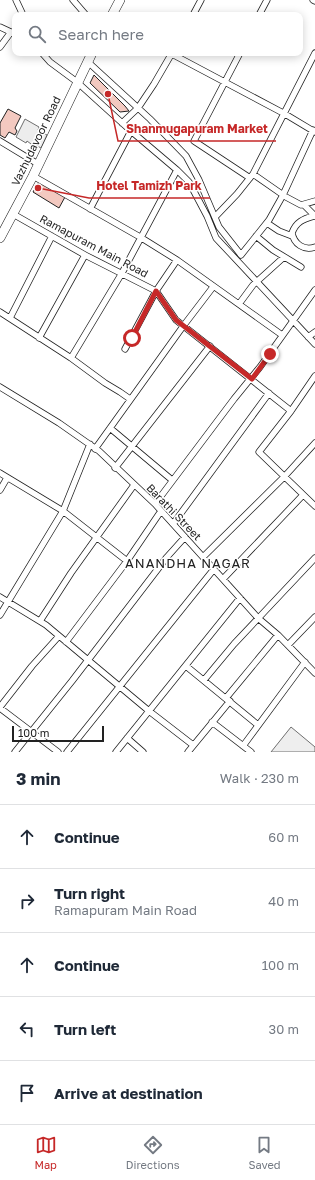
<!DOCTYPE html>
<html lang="en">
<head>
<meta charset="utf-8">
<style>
	body { margin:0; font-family:"Golos Text",sans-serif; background:#f6f6f7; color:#1f2937 }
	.scale { position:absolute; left:12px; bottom:10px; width:92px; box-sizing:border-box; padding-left:4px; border:2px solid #222; border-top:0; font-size:11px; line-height:14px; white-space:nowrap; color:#222; -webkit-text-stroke:3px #fff; paint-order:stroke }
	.stop { position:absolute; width:12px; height:12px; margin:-9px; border:3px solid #c62828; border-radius:50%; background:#fff }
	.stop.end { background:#c62828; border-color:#fff; box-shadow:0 1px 4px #0008 }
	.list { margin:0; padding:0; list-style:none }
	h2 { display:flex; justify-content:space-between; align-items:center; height:52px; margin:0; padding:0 16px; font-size:17px }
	h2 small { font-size:13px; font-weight:400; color:#747a83 }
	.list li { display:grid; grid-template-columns:26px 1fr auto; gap:12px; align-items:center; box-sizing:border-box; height:64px; padding:0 16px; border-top:1px solid #e0e1e3 }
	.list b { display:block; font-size:15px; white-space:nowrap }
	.list p { margin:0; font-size:13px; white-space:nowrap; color:#747a83 }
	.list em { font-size:13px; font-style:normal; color:#747a83 }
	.icon { flex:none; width:22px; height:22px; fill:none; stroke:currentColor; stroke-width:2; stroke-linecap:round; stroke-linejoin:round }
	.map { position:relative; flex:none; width:315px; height:752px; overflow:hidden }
	.search { position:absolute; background:#fff; box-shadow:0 2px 10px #0003; left:12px; right:12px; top:12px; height:44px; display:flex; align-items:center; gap:10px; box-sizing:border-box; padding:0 14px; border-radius:8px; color:#747a83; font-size:15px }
	.sheet { height:372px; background:#fff }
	nav { display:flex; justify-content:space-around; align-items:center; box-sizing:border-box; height:56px; border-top:1px solid #e0e1e3; background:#fff; font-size:11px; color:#747a83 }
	nav a { display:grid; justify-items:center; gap:2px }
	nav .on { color:#c62828 }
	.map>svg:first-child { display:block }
	.green { fill:#eee; stroke:#6f6f6f }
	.parking { fill:#ededed; stroke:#6f6f6f }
	.building { fill:#f3c9c0; stroke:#222 }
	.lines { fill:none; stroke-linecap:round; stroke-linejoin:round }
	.street-casing { stroke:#222; stroke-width:7 }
	.primary-casing { stroke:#222; stroke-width:10 }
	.street { stroke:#fff; stroke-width:5.5 }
	.primary { stroke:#fff; stroke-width:9 }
	.route { stroke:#c62828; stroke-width:5 }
	.labels { text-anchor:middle; stroke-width:3; stroke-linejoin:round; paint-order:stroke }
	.street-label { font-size:11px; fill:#222; stroke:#fff }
	.quarter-label { font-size:13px; letter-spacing:1px; fill:#222; stroke:#fff }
	.leader { fill:none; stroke:#c62828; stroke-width:1.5 }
	.callout-dot { fill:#c62828; stroke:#fff; stroke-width:1.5 }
	.callout-label { font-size:12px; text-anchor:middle; font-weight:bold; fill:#c62828; stroke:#fff; stroke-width:3; stroke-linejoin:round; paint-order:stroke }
</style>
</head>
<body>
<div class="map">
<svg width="315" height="752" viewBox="0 0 315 752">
	<rect width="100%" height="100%" fill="#fff"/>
	<!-- green -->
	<path class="green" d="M291,727L315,747V752H271Z"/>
	<!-- parking -->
	<path class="parking" d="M25,119L39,127L38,130L47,135L41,148L32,143L31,144L27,141L26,143L16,137Z"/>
	<!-- building -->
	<path class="building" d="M94,75L125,106L129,111L120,112L90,83Z
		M8,109L21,116L15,128L17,131L15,135L9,132L5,138L0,135V123Z
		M39,182L65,197L59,208L33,192Z"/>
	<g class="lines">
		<!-- street casing -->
		<g class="street-casing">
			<path id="street" d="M16,0L23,15
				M73,0L86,15
				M313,0L315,1
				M193,15L201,0
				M259,15L267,0
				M0,27L15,34
				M0,47L11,32
				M42,53L50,62L77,82L131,131L177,170L189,182L207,216L216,238L315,344
				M170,53L285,114L315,132
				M240,53L194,141L250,178
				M88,62L150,119L186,156L199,180L219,227L241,255L269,220L283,195L313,130
				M122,123L138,108L154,84L172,53
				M0,141L38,164
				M253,174L286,197L301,205L315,201
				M33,176L140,237L177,260L282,335
				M304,205L315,216
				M90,209L131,131
				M13,214L85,255L156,291L176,320L291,411
				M314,216C303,219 296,222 292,233C294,244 304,251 315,247
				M215,217L237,194L253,174L315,53
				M267,223L279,231L292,236
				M256,236L273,250L301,267
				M239,304L253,285L284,257
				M0,312L71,358L105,383L120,392L130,399
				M10,318L52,236
				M308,337L315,332
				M39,338L85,255
				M125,349L156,291L177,260
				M71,358L122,273L177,170
				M315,376L291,411L259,452L315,506
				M0,387L59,423L99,451L155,504L258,618L278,635L315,673
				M110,428L172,480
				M95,449L184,325L213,287
				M115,468L210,346
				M0,473L63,511L127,561
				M0,490L7,478
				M155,504L234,399L260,367L315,290
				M173,524L269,393
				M203,557L284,477L315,443
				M223,579L303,495
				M0,597L46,625L149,711L193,745
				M0,615L63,511L90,444
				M40,621L71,573L134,485
				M66,642L127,561L161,511
				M288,645L315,617
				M186,666L258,725
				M204,680L234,644L315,558
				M226,698L278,635
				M0,707L32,666L59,636
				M0,708L58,752
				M212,722L251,752
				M127,738L143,752
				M243,746L305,662
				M15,752L72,681L167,557L185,537
				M67,752L214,569
				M116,752L240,598
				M188,752L230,701"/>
		</g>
		<!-- primary casing -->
		<g class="primary-casing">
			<path id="primary" d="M112,15L120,0
				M0,238L33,176L92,53"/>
		</g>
		<!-- street -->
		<use href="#street" class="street"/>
		<!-- primary -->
		<use href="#primary" class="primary"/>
	</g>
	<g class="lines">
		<!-- route -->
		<path class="route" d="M132,338L156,291L176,320L252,379L270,354"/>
	</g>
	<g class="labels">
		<!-- street labels -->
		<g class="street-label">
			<text transform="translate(36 141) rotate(-64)" y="4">Vazhudavoor Road</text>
			<text transform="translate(94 246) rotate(28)" y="4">Ramapuram Main Road</text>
			<text transform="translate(174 512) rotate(46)" y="4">Barathi Street</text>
		</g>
		<!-- quarter labels -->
		<g class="quarter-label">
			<text x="188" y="568">ANANDHA NAGAR</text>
		</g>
	</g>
	<!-- callouts -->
	<path class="leader" d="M108 94L118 141H276M38 188L89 198H210"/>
	<g class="callout-dot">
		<circle cx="108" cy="94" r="4"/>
		<circle cx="38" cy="188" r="4"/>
	</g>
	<g class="callout-label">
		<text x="197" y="133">Shanmugapuram Market</text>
		<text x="149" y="190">Hotel Tamizh Park</text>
	</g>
</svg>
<div class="scale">100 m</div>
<div class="stop" style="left:132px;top:338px"></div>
<div class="stop end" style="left:270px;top:354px"></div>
<div class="search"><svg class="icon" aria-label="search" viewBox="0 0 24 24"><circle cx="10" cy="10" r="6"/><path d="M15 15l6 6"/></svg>Search here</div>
</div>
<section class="sheet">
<h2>3 min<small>Walk · 230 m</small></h2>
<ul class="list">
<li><svg class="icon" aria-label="ahead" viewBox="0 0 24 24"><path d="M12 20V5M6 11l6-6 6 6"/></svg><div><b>Continue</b></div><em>60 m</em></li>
<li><svg class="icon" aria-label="right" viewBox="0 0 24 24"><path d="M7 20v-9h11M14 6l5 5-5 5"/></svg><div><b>Turn right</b><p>Ramapuram Main Road</p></div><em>40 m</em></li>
<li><svg class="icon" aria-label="ahead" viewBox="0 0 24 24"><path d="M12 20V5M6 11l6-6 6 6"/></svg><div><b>Continue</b></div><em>100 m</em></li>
<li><svg class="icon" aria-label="left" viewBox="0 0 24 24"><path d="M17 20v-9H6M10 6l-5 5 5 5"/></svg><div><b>Turn left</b></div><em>30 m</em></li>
<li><svg class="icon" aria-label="arrive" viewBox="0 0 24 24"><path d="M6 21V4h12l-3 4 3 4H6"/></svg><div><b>Arrive at destination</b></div></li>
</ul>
</section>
<nav>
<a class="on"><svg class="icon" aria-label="map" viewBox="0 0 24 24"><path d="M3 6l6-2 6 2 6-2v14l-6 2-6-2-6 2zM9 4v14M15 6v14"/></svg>Map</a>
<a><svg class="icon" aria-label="directions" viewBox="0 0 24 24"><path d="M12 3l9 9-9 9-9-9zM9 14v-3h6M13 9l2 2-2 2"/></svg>Directions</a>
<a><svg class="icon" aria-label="saved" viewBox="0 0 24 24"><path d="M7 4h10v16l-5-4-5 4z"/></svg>Saved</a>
</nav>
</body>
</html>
